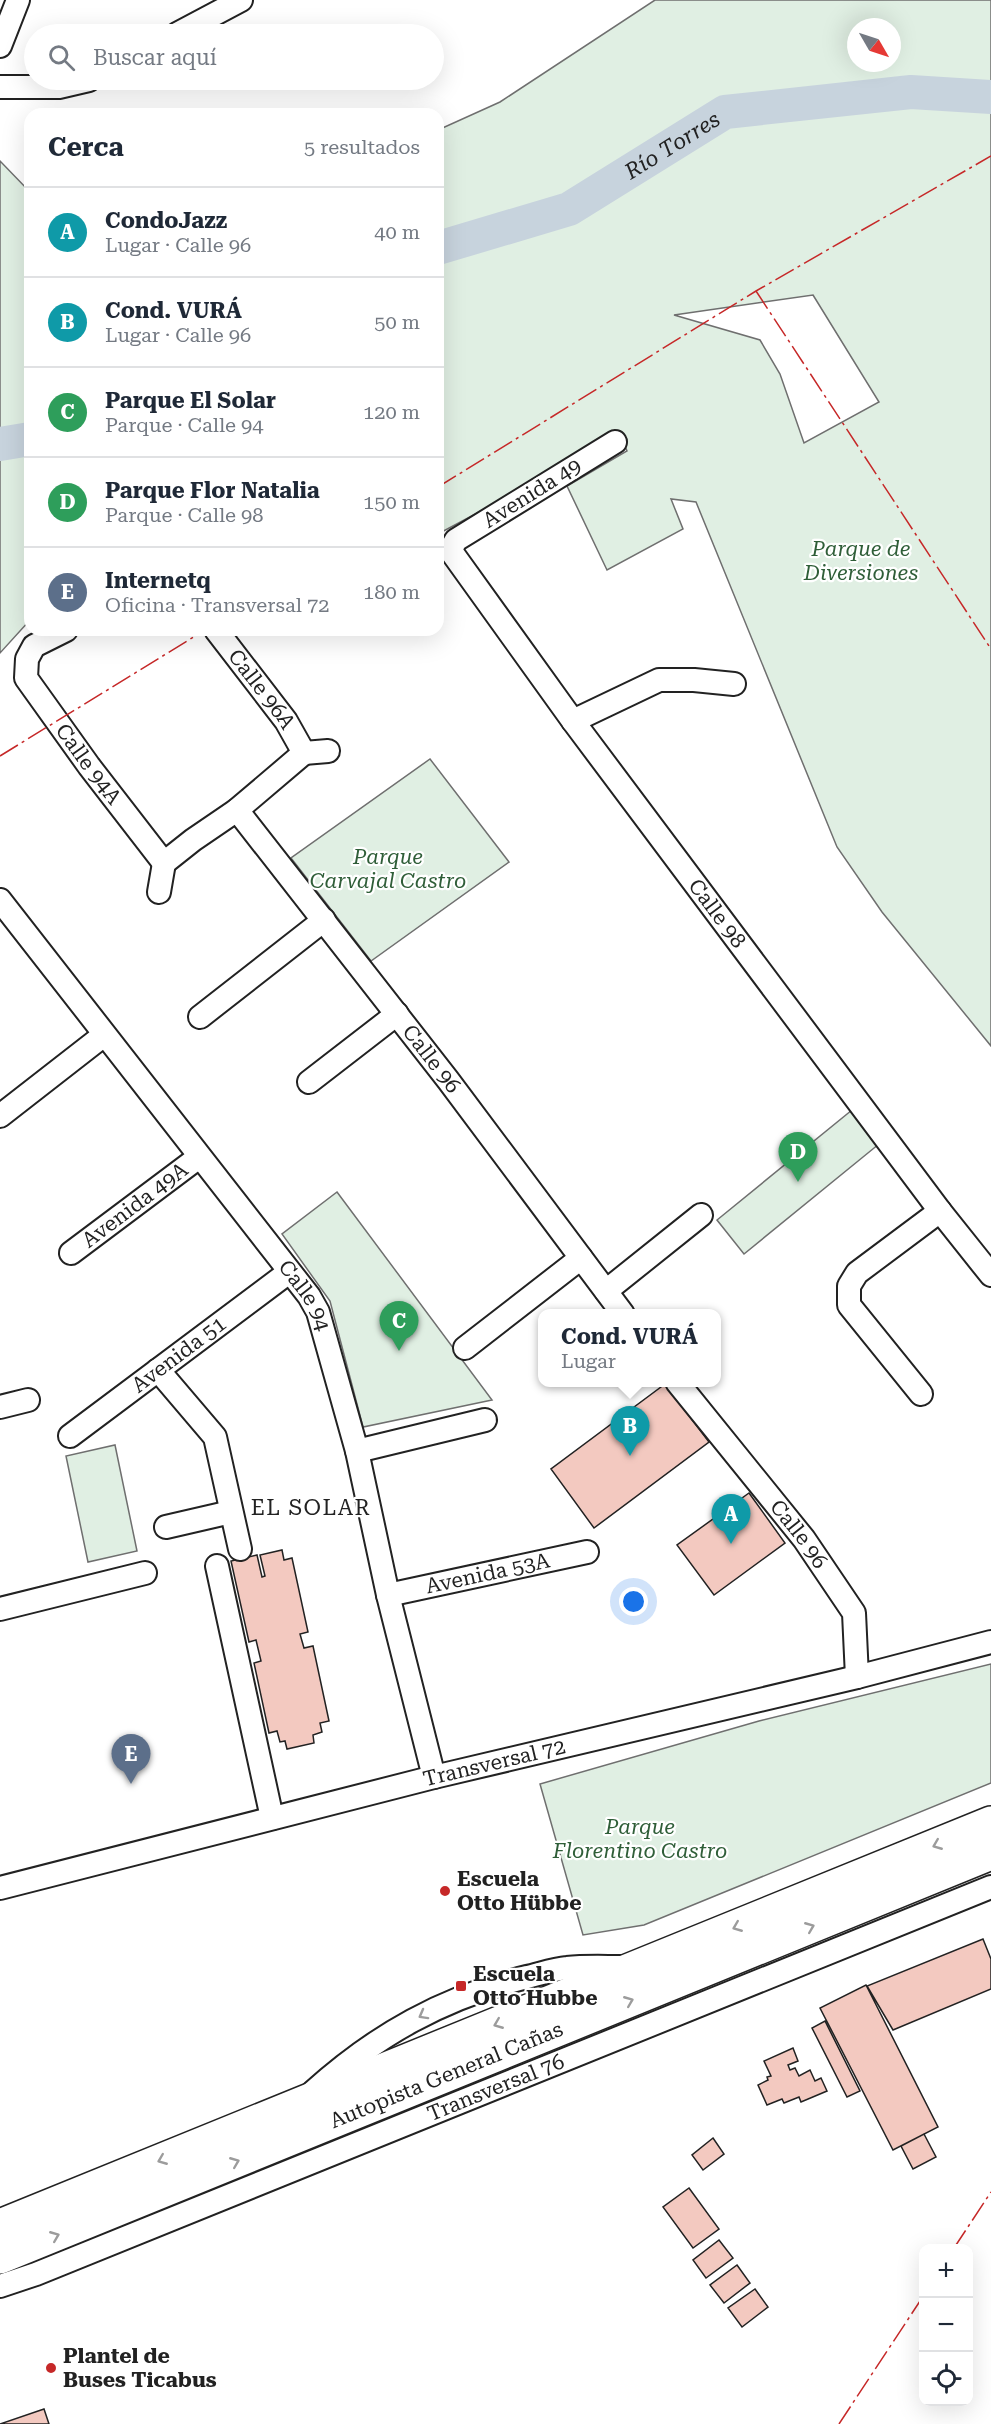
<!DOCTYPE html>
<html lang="es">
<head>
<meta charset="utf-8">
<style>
	body { margin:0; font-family:"Roboto Serif",serif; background:#f2f2f3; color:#1f2937 }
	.controls { position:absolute; right:18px; bottom:18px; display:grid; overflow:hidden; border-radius:12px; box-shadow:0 6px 24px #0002 }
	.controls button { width:54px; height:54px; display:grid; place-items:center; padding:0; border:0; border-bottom:2px solid #e0e1e3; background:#fff; color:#1f2937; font:30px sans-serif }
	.compass { position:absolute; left:847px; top:18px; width:54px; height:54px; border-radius:50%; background:#fff; box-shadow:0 6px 24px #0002; rotate:129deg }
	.you { position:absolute; left:634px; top:1602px; width:21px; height:21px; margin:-15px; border:4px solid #fff; border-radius:50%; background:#1a73e8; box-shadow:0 0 0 9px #1a73e833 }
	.badge { display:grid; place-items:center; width:39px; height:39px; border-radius:50%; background:#c62828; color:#fff; font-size:20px; font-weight:700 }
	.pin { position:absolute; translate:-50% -50px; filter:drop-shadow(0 2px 3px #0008) }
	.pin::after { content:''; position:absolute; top:32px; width:21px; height:18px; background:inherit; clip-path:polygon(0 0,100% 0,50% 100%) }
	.popup { position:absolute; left:538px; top:1309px; width:183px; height:78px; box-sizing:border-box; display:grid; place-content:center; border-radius:12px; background:#fff; filter:drop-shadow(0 2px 4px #0005); font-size:20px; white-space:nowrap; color:#747a83 }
	.popup b { font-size:22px; color:#1f2937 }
	.popup::after { content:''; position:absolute; left:50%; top:100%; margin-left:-12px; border:12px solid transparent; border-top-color:#fff }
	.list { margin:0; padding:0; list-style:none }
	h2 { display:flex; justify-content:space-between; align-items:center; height:78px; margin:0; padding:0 24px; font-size:26px }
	h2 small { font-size:20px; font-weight:400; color:#747a83 }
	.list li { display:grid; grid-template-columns:39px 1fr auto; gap:18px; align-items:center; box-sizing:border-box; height:90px; padding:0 24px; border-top:2px solid #e0e1e3 }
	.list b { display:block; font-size:22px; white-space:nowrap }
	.list p { margin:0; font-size:20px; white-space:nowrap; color:#747a83 }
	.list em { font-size:20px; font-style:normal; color:#747a83 }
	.icon { flex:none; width:33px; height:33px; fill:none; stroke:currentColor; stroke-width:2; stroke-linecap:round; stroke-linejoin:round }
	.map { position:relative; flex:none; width:991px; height:2424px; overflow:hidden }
	.search { position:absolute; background:#fff; box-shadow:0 6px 24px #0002; left:24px; top:24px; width:420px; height:66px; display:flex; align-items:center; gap:15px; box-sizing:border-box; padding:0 21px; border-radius:33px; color:#747a83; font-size:22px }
	.panel { position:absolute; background:#fff; box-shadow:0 6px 24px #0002; left:24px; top:108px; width:420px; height:528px; border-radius:18px }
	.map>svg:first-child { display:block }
	.green { fill:#e0efe3; stroke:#6f6f6f; stroke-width:1.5; fill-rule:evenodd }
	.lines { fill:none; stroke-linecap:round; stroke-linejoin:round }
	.river { stroke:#c7d3dd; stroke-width:34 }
	.building { fill:#f3c9c0; stroke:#222; stroke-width:1.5 }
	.minor-casing { stroke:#222; stroke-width:26 }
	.highway-casing { stroke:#222; stroke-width:36 }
	.minor { stroke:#fff; stroke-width:22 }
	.highway { stroke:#fff; stroke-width:33 }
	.power { stroke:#c62828; stroke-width:1.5; stroke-dasharray:21 4.5 3 4.5; stroke-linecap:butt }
	.oneway { stroke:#9c9c9c }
	.poi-dot { fill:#c62828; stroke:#fff; stroke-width:2 }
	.labels { text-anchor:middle; stroke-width:4.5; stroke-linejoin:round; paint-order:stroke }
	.street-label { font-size:21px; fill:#222; stroke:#fff }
	.park-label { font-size:21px; font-style:italic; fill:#2f5e38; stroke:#fff }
	.poi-label { font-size:21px; font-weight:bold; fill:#222; stroke:#fff; text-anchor:start }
	.water-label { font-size:22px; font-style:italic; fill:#222; stroke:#fff }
	.neighbourhood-label { font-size:22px; letter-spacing:1.5px; fill:#222; stroke:#fff }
</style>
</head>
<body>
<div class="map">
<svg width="991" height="2424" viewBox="0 0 991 2424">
	<rect width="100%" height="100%" fill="#fff"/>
	<!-- green -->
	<path class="green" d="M655,0H991V1046L882,912L837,847L696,502L671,499L683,529L607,570L567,486L627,451L621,436L438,534V130L500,102ZM856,27H892V63H856ZM813,295L879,402L804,443L780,374L760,340L674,315Z
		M0,161L30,192V620L0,653Z
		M430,759L509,862L371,961L291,858Z
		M852,1110L879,1144L744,1254L717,1220Z
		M337,1192L492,1400L363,1427L330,1301L282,1234Z
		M115,1445L137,1551L88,1562L66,1456Z
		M991,1664V1783L644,1925L583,1935L540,1784L759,1721Z"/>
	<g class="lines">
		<!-- river -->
		<g class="river">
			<path id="s1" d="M438,248L569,209L725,112L911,92L991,97"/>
			<path d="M0,444L30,439"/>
		</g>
	</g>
	<!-- building -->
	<path class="building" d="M665,1384L709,1442L594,1528L551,1469Z
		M749,1493L785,1543L714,1595L677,1545Z
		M282,1550L284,1560L292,1558L308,1632L300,1634L304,1648L313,1646L329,1721L320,1723L322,1732L313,1735L314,1743L287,1749L285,1741L280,1742L277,1731L269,1733L254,1663L261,1661L256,1640L249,1642L231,1561L257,1555L262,1577L265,1576L260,1555Z
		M983,1939L991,1959V1989L893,2030L867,1986Z
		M866,1985L938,2127L893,2150L820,2008Z
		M825,2021L860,2091L847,2097L812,2028Z
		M793,2048L798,2061L788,2065L790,2070L795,2068L799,2076L810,2070L815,2081L821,2078L827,2091L801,2102L799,2097L784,2103L782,2099L767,2105L758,2085L768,2080L767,2077L771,2076L764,2061Z
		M924,2134L936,2157L913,2169L901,2146Z
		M713,2138L724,2154L703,2170L692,2155Z
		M689,2188L719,2229L693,2248L663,2207Z
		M719,2240L733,2258L706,2278L693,2260Z
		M737,2265L750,2283L724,2303L710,2285Z
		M755,2289L768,2307L742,2327L728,2308Z
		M44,2409L49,2424H0Z"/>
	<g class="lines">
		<!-- minor casing -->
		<g class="minor-casing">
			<g id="minor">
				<path d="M177,34L241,0"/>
				<path d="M0,46L18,0"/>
				<path d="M0,87H59L89,80"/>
				<path id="s2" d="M615,442L456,540L452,547L453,554L573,721L940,1211L991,1275"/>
				<path id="s3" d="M66,630L34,646L27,659L26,678L89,766L164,863"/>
				<path id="s4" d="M216,630L286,721L304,753"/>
				<path d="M573,721L659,680H694L734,684"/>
				<path d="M304,753L328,751"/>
				<path id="s5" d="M237,810L448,1080L623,1314"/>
				<path d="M164,863L193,840L237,810L304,753"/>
				<path d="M159,892L164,863"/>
				<path id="s6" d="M0,900L309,1296L318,1312L357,1451L388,1595L434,1777"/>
				<path d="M200,1017L324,920"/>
				<path d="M309,1082L397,1014"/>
				<path d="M0,1116L104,1035"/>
				<path id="s7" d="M71,1253L199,1157"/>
				<path d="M606,1291L701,1215"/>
				<path d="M465,1348L581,1258"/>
				<path d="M158,1370L215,1437L240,1549"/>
				<path id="s8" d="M677,1382L804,1539L854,1613L857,1677"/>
				<path d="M921,1394L849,1305V1286L857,1273L940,1211"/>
				<path d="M0,1407L28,1400"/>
				<path id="s9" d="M70,1436L289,1272"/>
				<path d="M357,1451L485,1420"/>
				<path d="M166,1527L231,1512"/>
				<path d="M217,1566L272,1818"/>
				<path id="s10" d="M388,1595L587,1552"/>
				<path d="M0,1609L145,1573"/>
				<path id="s11" d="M0,1888L434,1777L857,1677L991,1642"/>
				<path d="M313,2092C376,2035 444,1997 527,1977C540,1974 554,1969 567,1968C585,1966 604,1967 622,1967"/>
				<path id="s12" d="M0,2286L36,2274L991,1887"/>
			</g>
		</g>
		<!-- highway casing -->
		<g class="highway-casing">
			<g id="highway">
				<path d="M0,2226L991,1823"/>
				<path id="s13" d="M0,2257L991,1853"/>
			</g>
		</g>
		<!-- minor -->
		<use href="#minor" class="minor"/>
		<!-- highway -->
		<use href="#highway" class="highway"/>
		<!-- power -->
		<path class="power" d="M756,291L991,649
			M438,487L756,291L991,156
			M0,756L205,630
			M954,2248L991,2192
			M839,2424L924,2295"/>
	</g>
	<!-- one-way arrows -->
	<defs><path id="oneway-chevron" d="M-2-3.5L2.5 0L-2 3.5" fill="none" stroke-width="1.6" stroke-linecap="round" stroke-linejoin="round" transform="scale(1.5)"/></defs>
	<g class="oneway">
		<use href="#oneway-chevron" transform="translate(937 1845) rotate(158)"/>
		<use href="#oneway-chevron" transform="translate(737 1927) rotate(158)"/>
		<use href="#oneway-chevron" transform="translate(810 1927) rotate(-22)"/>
		<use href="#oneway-chevron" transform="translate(629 2001) rotate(-22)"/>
		<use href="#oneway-chevron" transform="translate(423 2015) rotate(151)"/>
		<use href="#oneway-chevron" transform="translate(498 2024) rotate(158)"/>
		<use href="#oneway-chevron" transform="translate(162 2160) rotate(158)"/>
		<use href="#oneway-chevron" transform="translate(235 2162) rotate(-22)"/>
		<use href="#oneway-chevron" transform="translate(55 2236) rotate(-22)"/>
	</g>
	<!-- markers -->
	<g class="poi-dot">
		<circle cx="445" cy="1891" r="6"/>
		<rect x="455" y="1980" width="12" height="12" rx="3"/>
		<circle cx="51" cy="2368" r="6"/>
	</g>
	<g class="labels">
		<!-- street labels -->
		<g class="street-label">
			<text transform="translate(532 493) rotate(-32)" y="7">Avenida 49</text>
			<text dy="7" stroke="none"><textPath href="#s4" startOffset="75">Calle 96A</textPath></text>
			<text dy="7" stroke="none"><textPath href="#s3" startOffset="176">Calle 94A</textPath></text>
			<text dy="7" stroke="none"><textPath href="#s2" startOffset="648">Calle 98</textPath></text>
			<text dy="7" stroke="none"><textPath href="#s5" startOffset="316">Calle 96</textPath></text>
			<text dy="7" stroke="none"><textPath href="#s7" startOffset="80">Avenida 49A</textPath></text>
			<text dy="7" stroke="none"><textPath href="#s6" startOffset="500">Calle 94</textPath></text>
			<text dy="7" stroke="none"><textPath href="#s9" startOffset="136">Avenida 51</textPath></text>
			<text dy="7" stroke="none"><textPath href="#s8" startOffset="195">Calle 96</textPath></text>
			<text dy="7" stroke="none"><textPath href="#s10" startOffset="102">Avenida 53A</textPath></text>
			<text dy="7" stroke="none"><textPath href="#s11" startOffset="510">Transversal 72</textPath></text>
			<text dy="7" stroke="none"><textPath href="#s13" startOffset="482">Autopista General Cañas</textPath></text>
			<text dy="7" stroke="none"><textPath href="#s12" startOffset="534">Transversal 76</textPath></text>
		</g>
		<!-- park labels -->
		<g class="park-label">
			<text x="861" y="556">Parque de<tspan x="861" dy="24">Diversiones</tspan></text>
			<text x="388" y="864">Parque<tspan x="388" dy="24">Carvajal Castro</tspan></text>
			<text x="640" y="1834">Parque<tspan x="640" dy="24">Florentino Castro</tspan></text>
		</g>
		<!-- poi labels -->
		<g class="poi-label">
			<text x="457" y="1886">Escuela<tspan x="457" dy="24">Otto Hübbe</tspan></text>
			<text x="473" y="1981">Escuela<tspan x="473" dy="24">Otto Hubbe</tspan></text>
			<text x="63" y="2363">Plantel de<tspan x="63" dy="24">Buses Ticabus</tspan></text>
		</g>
		<!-- water labels -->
		<g class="water-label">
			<text dy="8" stroke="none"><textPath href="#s1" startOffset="258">Río Torres</textPath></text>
		</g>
		<!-- neighbourhood labels -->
		<g class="neighbourhood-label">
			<text x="311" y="1515">EL SOLAR</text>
		</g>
	</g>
</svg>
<div class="controls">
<button>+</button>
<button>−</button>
<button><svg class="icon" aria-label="locate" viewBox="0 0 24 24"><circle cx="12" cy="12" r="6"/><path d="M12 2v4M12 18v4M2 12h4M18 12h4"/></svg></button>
</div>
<svg class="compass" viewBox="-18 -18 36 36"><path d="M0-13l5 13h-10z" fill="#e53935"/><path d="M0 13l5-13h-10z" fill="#747a83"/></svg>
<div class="you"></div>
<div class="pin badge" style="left:731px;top:1544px;background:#0f9aa8">A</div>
<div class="pin badge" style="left:630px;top:1456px;background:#0f9aa8">B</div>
<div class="popup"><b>Cond. VURÁ</b>Lugar</div>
<div class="pin badge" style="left:399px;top:1351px;background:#2e9e5b">C</div>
<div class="pin badge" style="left:798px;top:1182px;background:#2e9e5b">D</div>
<div class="pin badge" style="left:131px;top:1784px;background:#5c6f8a">E</div>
<div class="search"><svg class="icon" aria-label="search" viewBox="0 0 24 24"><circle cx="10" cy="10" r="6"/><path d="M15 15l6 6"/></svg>Buscar aquí</div>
<section class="panel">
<h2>Cerca<small>5 resultados</small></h2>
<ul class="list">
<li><span class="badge" style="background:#0f9aa8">A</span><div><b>CondoJazz</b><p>Lugar · Calle 96</p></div><em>40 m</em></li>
<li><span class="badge" style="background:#0f9aa8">B</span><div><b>Cond. VURÁ</b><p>Lugar · Calle 96</p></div><em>50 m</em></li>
<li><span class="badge" style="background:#2e9e5b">C</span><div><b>Parque El Solar</b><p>Parque · Calle 94</p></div><em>120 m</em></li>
<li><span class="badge" style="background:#2e9e5b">D</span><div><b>Parque Flor Natalia</b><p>Parque · Calle 98</p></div><em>150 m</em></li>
<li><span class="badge" style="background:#5c6f8a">E</span><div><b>Internetq</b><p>Oficina · Transversal 72</p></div><em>180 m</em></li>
</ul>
</section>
</div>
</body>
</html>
